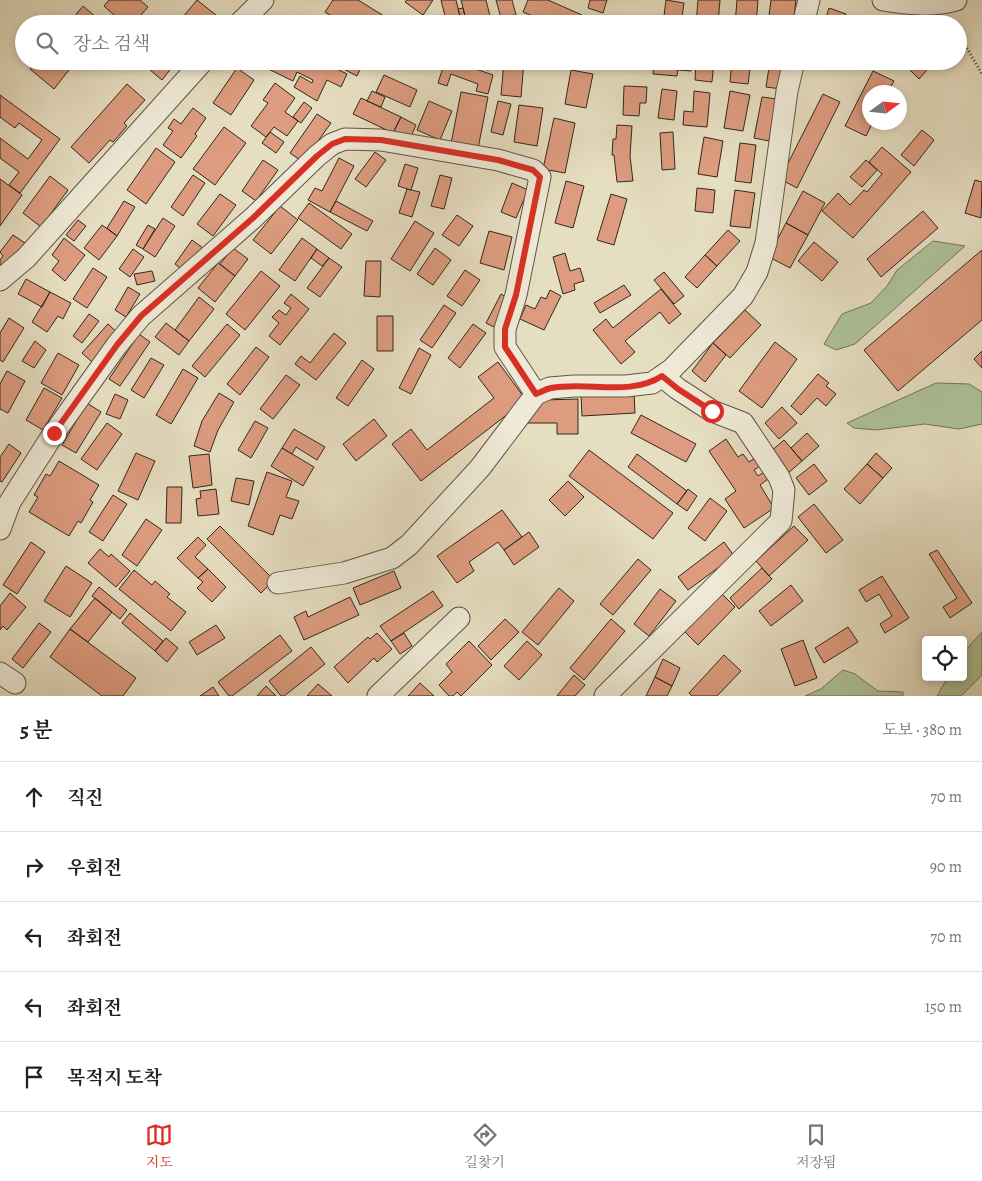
<!DOCTYPE html>
<html lang="ko">
<head>
<meta charset="utf-8">
<style>
	body { margin:0; font-family:Alegreya,"Noto Serif KR",serif; background:#f2f2f2; color:#222 }
	.controls { position:absolute; right:15px; bottom:15px; display:grid; overflow:hidden; border-radius:5px; box-shadow:0 2px 8px #0003 }
	.controls button { width:45px; height:45px; display:grid; place-items:center; padding:0; border:0; border-bottom:1px solid #e0e0e0; background:#fff; color:#222; font:25px sans-serif }
	.compass { position:absolute; left:862px; top:85px; width:45px; height:45px; border-radius:50%; background:#fff; box-shadow:0 2px 8px #0003; rotate:75deg }
	.stop { position:absolute; width:15px; height:15px; margin:-11px; border:4px solid #d93025; border-radius:50%; background:#fff }
	.stop.end { background:#d93025; border-color:#fff; box-shadow:0 1px 5px #0008 }
	.list { margin:0; padding:0; list-style:none }
	h2 { display:flex; justify-content:space-between; align-items:center; height:65px; margin:0; padding:0 20px; font-size:21px }
	h2 small { font-size:16px; font-weight:400; color:#767676 }
	.list li { display:grid; grid-template-columns:32px 1fr auto; gap:15px; align-items:center; box-sizing:border-box; height:70px; padding:0 20px; border-top:1px solid #e0e0e0 }
	.list b { display:block; font-size:19px; white-space:nowrap }
	.list em { font-size:16px; font-style:normal; color:#767676 }
	.icon { flex:none; width:28px; height:28px; fill:none; stroke:currentColor; stroke-width:2; stroke-linecap:round; stroke-linejoin:round }
	.map { position:relative; flex:none; width:982px; height:696px; overflow:hidden }
	.search { position:absolute; background:#fff; box-shadow:0 2px 8px #0003; left:15px; right:15px; top:15px; height:55px; display:flex; align-items:center; gap:12px; box-sizing:border-box; padding:0 18px; border-radius:28px; color:#767676; font-size:19px }
	.sheet { height:415px; background:#fff }
	nav { display:flex; justify-content:space-around; align-items:center; box-sizing:border-box; height:70px; border-top:1px solid #e0e0e0; background:#fff; font-size:14px; color:#767676 }
	nav a { display:grid; justify-items:center; gap:2px }
	nav .on { color:#d93025 }
	.map>svg:first-child { display:block }
	.green { fill:#aec298; stroke:#70755a }
	.building { fill:#dd9c7f; stroke:#31281d }
	.lines { fill:none; stroke-linecap:round; stroke-linejoin:round }
	.street-casing { stroke:#5e5646; stroke-width:23 }
	.path { stroke:#31281d; stroke-width:3; stroke-dasharray:1 2.5; stroke-linecap:butt }
	.street { stroke:#efead7; stroke-width:21 }
	.route { stroke:#d93025; stroke-width:6 }
</style>
</head>
<body>
<div class="map">
<svg width="982" height="696" viewBox="0 0 982 696">
	<rect width="100%" height="100%" fill="#e6dec1"/>
	<filter id="stains"><feTurbulence type="fractalNoise" baseFrequency=".004" numOctaves="4"/><feColorMatrix values="0 0 0 0 .2 0 0 0 0 .09 0 0 0 0 .02 0 0 0 .5 -.17"/></filter>
	<radialGradient id="worn" r=".72"><stop offset=".6" stop-color="#630" stop-opacity="0"/><stop offset="1" stop-color="#630" stop-opacity=".3"/></radialGradient>
	<!-- green -->
	<path class="green" d="M933,241L965,246L855,344L836,350L824,344L842,314L871,303L887,286L897,270Z
		M936,383L969,384L982,392V424L959,429L925,424L876,430L854,428L847,423Z
		M982,632V675L961,696H937L948,677H963V653Z
		M843,670L855,674L878,691L903,692V696H805L821,689Z"/>
	<!-- building -->
	<path class="building" d="M109,0H140L148,7L133,24H124L104,6Z
		M197,0L216,15L209,24H177Z
		M333,0H358L397,24H344L325,12Z
		M407,0H433L423,15L405,2Z
		M441,0H456L462,24H447Z
		M461,0H486L492,24H467Z
		M496,0H512L516,15L501,18Z
		M528,0H548L582,15L579,24H551L523,12Z
		M590,0H607L603,13L588,8Z
		M666,0L684,3L681,24H663Z
		M698,0H720L718,24H696Z
		M737,0H758L756,24H735Z
		M771,0H796L793,24H768Z
		M83,6L104,24H74L77,20L74,17Z
		M463,8L467,24H462L458,9Z
		M829,8L846,14L843,24H824Z
		M514,15L516,24H502L501,18Z
		M37,61L41,62L76,61L54,89L30,69Z
		M146,61H177L162,80L143,64Z
		M252,61H321L347,74L341,87L327,80L317,101L294,87L300,76L312,83L313,80L297,72L293,81Z
		M328,61H364L357,76Z
		M445,61H453L493,75L488,94L476,91L478,84L451,74L447,86L438,83Z
		M477,61H490L489,70L476,68Z
		M504,61H524L521,97L501,95Z
		M654,61H679L677,76L653,74Z
		M679,61H692L691,71L678,70Z
		M696,61H714L712,82L695,80Z
		M732,61H751L748,84L730,82Z
		M770,61H785L781,89L766,87Z
		M916,61H933L934,62L919,79L909,69Z
		M237,68L254,80L231,115L213,103Z
		M571,70L593,74L586,108L565,104Z
		M873,71L894,81L888,92H870V122H873L866,136L845,126Z
		M384,75L417,90L410,107L376,92Z
		M275,83L295,98L285,112L298,121L287,136L274,127L266,137L251,126L268,103L263,100Z
		M127,84L145,100L124,123L127,126L113,142L110,140L89,163L71,147Z
		M624,86L647,87L646,103H640L639,116L623,115Z
		M662,89L677,91L674,120L658,118Z
		M372,91L385,97L381,107L367,101Z
		M694,91L710,93L707,127L683,125L684,111L693,112Z
		M730,91L750,95L743,131L724,128Z
		M461,92L488,97L477,154L450,149Z
		M823,94L840,102L797,188L780,179Z
		M0,95L60,139L20,193L9,185L19,172L0,158V138L28,159L42,140L19,123L15,128L0,117Z
		M762,97L777,99L769,141L754,138Z
		M361,98L401,117L393,133L353,114Z
		M429,101L452,111L440,140L417,130Z
		M498,101L511,104L503,135L491,132Z
		M304,102L312,108L301,123L293,117Z
		M519,105L543,108L537,146L514,142Z
		M193,108L206,118L195,134L197,136L181,158L163,145L173,131L168,128L174,119L181,124Z
		M317,114L331,123L303,162L290,153Z
		M401,117L416,125L409,141L393,133Z
		M554,118L575,123L565,173L543,169Z
		M617,125L632,126L630,156L633,181L617,182L614,155H612L613,139H616Z
		M224,127L246,143L215,185L193,169Z
		M922,130L934,140L914,166L901,155Z
		M270,132L284,142L276,153L262,143Z
		M673,132L675,169L662,170L660,133Z
		M704,137L723,141L717,177L698,174Z
		M740,143L756,145L751,183L735,181Z
		M882,147L911,172L853,238L822,211L838,193L850,205L864,190L867,192L882,174L869,162Z
		M156,148L175,162L146,204L127,190Z
		M375,152L386,160L366,187L355,179Z
		M339,158L354,166L330,212L308,200L315,188L322,191Z
		M263,160L278,170L256,201L242,191Z
		M866,160L877,170L862,187L850,177Z
		M405,164L418,168L411,190L398,186Z
		M193,175L205,183L183,216L171,207Z
		M440,175L452,178L444,209L431,206Z
		M50,176L68,190L41,227L23,213Z
		M0,179L22,195L0,226Z
		M975,180L982,182L981,218L965,213Z
		M566,181L584,186L573,228L555,223Z
		M512,183L528,190L516,218L501,212Z
		M697,188L715,190L713,213L695,211Z
		M407,189L420,192L412,217L399,213Z
		M735,190L755,193L750,228L730,226Z
		M803,191L825,203L808,235L786,223Z
		M220,194L236,205L213,236L197,224Z
		M611,194L627,199L614,245L597,240Z
		M124,201L135,207L117,236L107,228Z
		M336,201L373,221L367,231L330,212Z
		M309,203L352,234L341,249L298,218Z
		M280,206L298,220L271,254L253,240Z
		M923,211L938,228L881,277L867,259Z
		M457,215L473,226L459,246L442,235Z
		M163,218L175,226L155,257L143,249Z
		M78,220L86,226L74,241L66,235Z
		M415,221L434,233L410,271L391,259Z
		M786,223L808,235L790,268L771,258L774,246Z
		M102,225L117,236L99,260L84,248Z
		M148,225L155,229L143,249L136,245Z
		M728,230L740,241L717,266L705,255Z
		M489,231L512,237L504,270L480,263Z
		M13,235L25,243L6,268L0,264V260L3,256L0,252Z
		M64,238L85,255L65,281L52,270L59,261L52,255Z
		M302,238L317,249L295,281L279,270Z
		M192,240L203,248L185,272L175,264Z
		M814,242L838,262L822,281L798,261Z
		M233,248L248,259L235,276L220,264Z
		M435,248L451,260L433,285L417,274Z
		M133,249L144,257L130,277L119,269Z
		M317,249L329,258L322,266L311,258Z
		M982,250V320L898,391L864,350Z
		M565,253L570,271L580,268L584,281L574,284L575,290L563,294L553,257Z
		M705,255L717,266L697,288L685,277Z
		M329,258L342,267L320,297L307,288Z
		M366,261H381L380,297L364,296Z
		M218,263L235,276L215,302L198,288Z
		M93,268L107,277L87,308L73,299Z
		M465,270L480,280L462,306L447,296Z
		M152,271L155,281L137,285L134,274Z
		M261,271L280,286L245,330L226,314Z
		M664,272L684,296L674,304L654,280Z
		M26,279L50,292L42,307L18,294Z
		M624,285L631,295L600,313L594,303Z
		M128,287L140,294L126,317L115,310Z
		M661,289L681,314L669,324L660,312L625,341L635,352L621,364L593,330L606,319L613,328Z
		M550,290L561,296L544,330L520,319L526,305L535,309L541,297L546,299Z
		M50,292L71,303L63,319L58,316L47,332L32,322Z
		M291,294L309,309L280,345L269,336L279,323L272,317L279,310L286,315L291,308L284,303Z
		M501,294L513,301L498,329L486,323Z
		M199,297L214,309L189,341L175,330Z
		M444,305L456,313L432,348L420,340Z
		M745,310L761,325L730,358L713,343Z
		M89,314L99,321L82,343L73,336Z
		M377,316H393V351H377Z
		M9,318L24,328L3,362L0,360V333Z
		M166,323L189,341L179,355L155,337Z
		M108,324L121,336L105,348L92,362L82,353Z
		M227,324L240,335L205,377L192,366Z
		M473,324L486,333L460,368L448,358Z
		M334,333L346,343L316,380L295,364L301,356L310,363Z
		M139,334L150,342L120,386L109,379Z
		M35,341L46,350L34,368L22,361Z
		M775,342L797,359L762,408L739,391Z
		M713,343L726,355L705,382L692,371Z
		M256,347L269,357L240,395L227,384Z
		M419,348L431,355L411,394L399,388Z
		M982,351V368L974,359Z
		M58,353L79,365L62,395L41,383Z
		M151,358L164,365L144,398L131,390Z
		M362,360L374,369L348,406L336,398Z
		M498,362L526,400L421,481L392,444L411,429L427,450L494,398L478,377Z
		M183,369L198,378L171,424L156,415Z
		M7,371L25,381L8,413L0,409V384Z
		M818,374L829,383L826,386L836,394L826,406L817,398L801,415L791,406Z
		M286,375L300,385L273,419L260,409Z
		M44,388L62,398L43,430L26,420Z
		M634,392L635,413L582,416L581,395Z
		M219,393L234,402L218,430L210,452L194,446L202,421Z
		M115,394L128,400L120,419L106,414Z
		M578,399V434H557V423H528V418L543,400Z
		M87,403L101,412L76,453L62,445Z
		M782,407L797,423L779,439L765,423Z
		M641,415L696,444L686,462L631,433Z
		M374,419L387,436L356,461L343,444Z
		M255,421L268,428L251,458L238,450Z
		M107,423L122,434L97,470L81,459Z
		M294,429L325,447L317,460L296,447L292,454L282,448Z
		M807,433L819,446L802,461L791,448Z
		M726,439L738,457L743,454L749,462L755,458L760,466L754,470L758,476L764,472L768,479L760,485L774,508L744,528L725,499L736,491L709,451Z
		M784,440L802,461L787,474L769,453Z
		M9,444L21,453L2,482L0,481V457Z
		M282,448L314,467L303,486L271,466Z
		M589,450L673,513L653,539L569,476Z
		M136,453L155,461L138,500L118,491Z
		M876,453L892,468L883,478L867,464Z
		M209,454L212,485L193,488L189,456Z
		M637,454L687,491L677,504L628,467Z
		M59,461L99,485L90,500L93,502L81,523L78,521L69,536L29,512L38,497L34,495L46,474L50,476Z
		M814,464L827,481L809,495L796,478Z
		M867,464L883,478L860,504L844,489Z
		M267,472L292,481L286,497L299,501L292,519L280,515L273,535L248,526Z
		M236,478L254,481L249,505L231,501Z
		M568,481L584,497L565,516L549,500Z
		M167,487H182L181,523H166Z
		M216,489L219,514L198,516L196,499L201,498L200,491Z
		M688,489L697,496L687,511L677,504Z
		M113,495L127,504L103,541L89,532Z
		M710,498L727,511L705,541L688,528Z
		M814,504L843,540L826,553L798,517Z
		M502,510L522,537L504,550L498,542L469,562L474,571L457,583L437,556Z
		M146,519L162,530L137,566L122,555Z
		M220,526L274,580L261,593L207,539Z
		M794,526L808,540L769,576L756,561Z
		M529,532L539,547L514,565L504,550Z
		M198,537L206,545L195,557L208,569L198,578L177,558Z
		M31,542L45,552L17,594L3,585Z
		M724,542L734,556L688,590L678,577Z
		M100,549L109,557L111,554L130,571L116,587L88,563Z
		M937,550L972,603L950,618L943,607L957,598L929,554Z
		M638,559L651,570L613,615L600,604Z
		M66,566L92,583L70,617L44,601Z
		M762,568L772,579L739,609L730,598Z
		M208,569L226,587L212,602L197,588L203,582L198,578Z
		M134,570L152,585L155,581L170,594L167,597L186,612L171,631L119,589Z
		M394,571L401,588L360,605L353,588Z
		M882,576L909,618L885,633L880,624L892,616L879,594L866,602L859,590Z
		M791,585L803,601L771,626L759,611Z
		M99,587L127,610L120,619L92,596Z
		M559,588L574,601L538,645L522,632Z
		M660,589L676,601L649,636L634,624Z
		M433,591L443,606L391,641L380,626Z
		M10,593L26,607L7,630L3,626L0,630V606Z
		M721,593L735,607L698,645L683,630Z
		M350,597L359,615L304,640L294,617L306,611L308,617Z
		M95,598L112,612L88,642L70,629Z
		M130,613L163,641L155,651L122,623Z
		M505,619L519,632L491,660L478,646Z
		M611,619L625,631L584,680L570,668Z
		M39,623L51,632L23,668L12,659Z
		M216,625L225,638L197,655L189,642Z
		M848,627L858,642L824,663L815,648Z
		M70,629L136,678L123,696H102L50,657Z
		M377,633L392,649L377,662L374,658L348,683L334,667L368,637L370,639Z
		M404,633L412,646L400,654L391,641Z
		M280,635L292,651L232,696H229L218,682Z
		M166,638L178,648L167,662L155,651Z
		M803,640L817,678L795,686L781,649Z
		M469,641L492,665L461,696L457,692L453,696H449L439,685L452,672L446,664Z
		M527,641L542,655L519,680L504,666Z
		M311,647L325,664L284,696H281L269,681Z
		M724,655L741,671L717,696H692L689,693Z
		M663,659L680,668L672,686L655,677Z
		M574,675L585,685L575,696H557Z
		M655,677L672,686L667,696H646Z
		M420,683L434,696H408Z
		M318,684L332,696H307Z
		M266,686L276,696H257Z
		M213,687L219,696H200Z"/>
	<g class="lines">
		<!-- street casing -->
		<g class="street-casing">
			<path id="street" d="M883,0C907,4 933,7 956,0
				M239,24L263,0
				M803,24L809,0
				M0,280L26,258L203,61
				M0,529L10,502L54,433L117,345L141,316L253,218L317,156L332,144L345,139L381,140L498,160L533,170L540,177L516,295L505,329V347L536,394
				M278,583L344,573L392,558L409,545L480,468L536,394L550,388L574,386H626L652,383L671,370L743,296L757,272L766,243L787,91L794,61
				M0,673L15,683
				M378,696L459,618
				M605,696L781,521L784,490L779,477L743,423L712,411L678,389L662,376"/>
		</g>
		<!-- path -->
		<path class="path" d="M958,33L982,74"/>
		<!-- street -->
		<use href="#street" class="street"/>
	</g>
	<g class="lines">
		<!-- route -->
		<path class="route" d="M54,433L117,345L141,316L253,218L317,156L332,144L345,139L381,140L498,160L533,170L540,177L516,295L505,329V347L536,394C541,392 546,389 551,388C587,381 630,397 662,376L678,389L712,411"/>
	</g>
	<rect width="100%" height="100%" filter="url(#stains)"/>
	<rect width="100%" height="100%" fill="url(#worn)"/>
</svg>
<div class="controls">
<button><svg class="icon" aria-label="locate" viewBox="0 0 24 24"><circle cx="12" cy="12" r="6"/><path d="M12 2v4M12 18v4M2 12h4M18 12h4"/></svg></button>
</div>
<svg class="compass" viewBox="-18 -18 36 36"><path d="M0-13l5 13h-10z" fill="#e53935"/><path d="M0 13l5-13h-10z" fill="#767676"/></svg>
<div class="stop" style="left:712px;top:411px"></div>
<div class="stop end" style="left:54px;top:433px"></div>
<div class="search"><svg class="icon" aria-label="search" viewBox="0 0 24 24"><circle cx="10" cy="10" r="6"/><path d="M15 15l6 6"/></svg>장소 검색</div>
</div>
<section class="sheet">
<h2>5 분<small>도보 · 380 m</small></h2>
<ul class="list">
<li><svg class="icon" aria-label="ahead" viewBox="0 0 24 24"><path d="M12 20V5M6 11l6-6 6 6"/></svg><div><b>직진</b></div><em>70 m</em></li>
<li><svg class="icon" aria-label="right" viewBox="0 0 24 24"><path d="M7 20v-9h11M14 6l5 5-5 5"/></svg><div><b>우회전</b></div><em>90 m</em></li>
<li><svg class="icon" aria-label="left" viewBox="0 0 24 24"><path d="M17 20v-9H6M10 6l-5 5 5 5"/></svg><div><b>좌회전</b></div><em>70 m</em></li>
<li><svg class="icon" aria-label="left" viewBox="0 0 24 24"><path d="M17 20v-9H6M10 6l-5 5 5 5"/></svg><div><b>좌회전</b></div><em>150 m</em></li>
<li><svg class="icon" aria-label="arrive" viewBox="0 0 24 24"><path d="M6 21V4h12l-3 4 3 4H6"/></svg><div><b>목적지 도착</b></div></li>
</ul>
</section>
<nav>
<a class="on"><svg class="icon" aria-label="map" viewBox="0 0 24 24"><path d="M3 6l6-2 6 2 6-2v14l-6 2-6-2-6 2zM9 4v14M15 6v14"/></svg>지도</a>
<a><svg class="icon" aria-label="directions" viewBox="0 0 24 24"><path d="M12 3l9 9-9 9-9-9zM9 14v-3h6M13 9l2 2-2 2"/></svg>길찾기</a>
<a><svg class="icon" aria-label="saved" viewBox="0 0 24 24"><path d="M7 4h10v16l-5-4-5 4z"/></svg>저장됨</a>
</nav>
</body>
</html>
